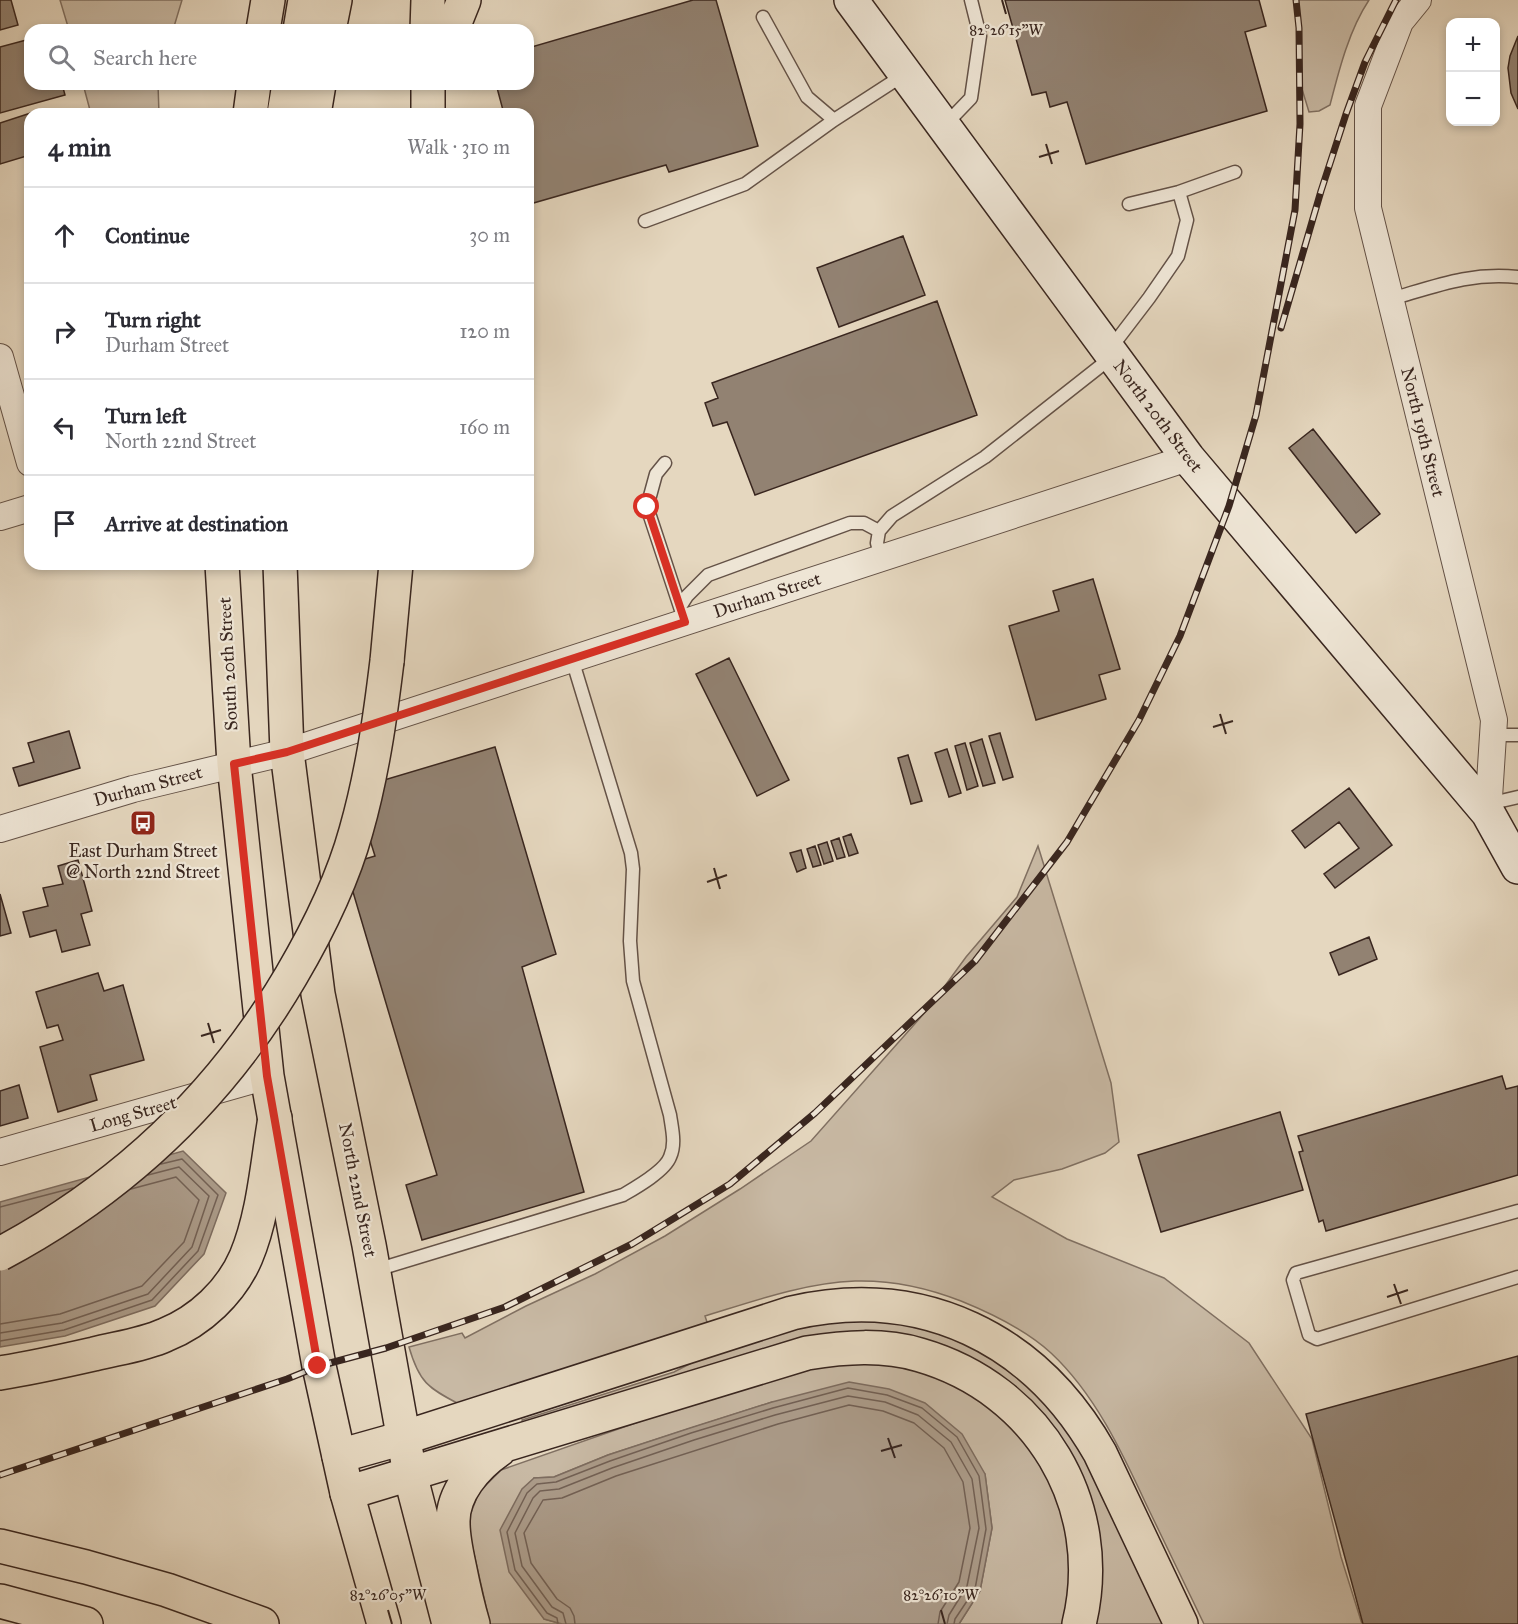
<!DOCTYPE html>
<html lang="en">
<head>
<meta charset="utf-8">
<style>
	body { margin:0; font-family:"IM FELL Great Primer",serif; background:#f7f7f7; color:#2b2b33 }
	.controls { position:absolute; right:18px; top:18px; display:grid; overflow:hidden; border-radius:12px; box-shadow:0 3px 9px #0003 }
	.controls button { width:54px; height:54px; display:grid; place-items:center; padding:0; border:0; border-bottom:2px solid #e1e1e2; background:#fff; color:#2b2b33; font:30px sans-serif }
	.stop { position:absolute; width:18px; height:18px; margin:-14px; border:4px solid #d93025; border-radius:50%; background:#fff }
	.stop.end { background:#d93025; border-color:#fff; box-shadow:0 2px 6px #0008 }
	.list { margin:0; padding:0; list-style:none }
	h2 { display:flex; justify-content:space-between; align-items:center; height:78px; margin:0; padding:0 24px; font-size:26px }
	h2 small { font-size:20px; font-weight:400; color:#7c7c81 }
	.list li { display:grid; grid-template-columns:39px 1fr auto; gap:18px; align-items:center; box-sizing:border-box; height:96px; padding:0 24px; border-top:2px solid #e1e1e2 }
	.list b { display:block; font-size:22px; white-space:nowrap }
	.list p { margin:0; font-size:20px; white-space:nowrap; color:#7c7c81 }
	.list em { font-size:20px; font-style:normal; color:#7c7c81 }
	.icon { flex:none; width:33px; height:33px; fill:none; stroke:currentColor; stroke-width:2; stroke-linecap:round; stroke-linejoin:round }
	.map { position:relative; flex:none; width:1518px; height:1624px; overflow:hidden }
	.search { position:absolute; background:#fff; box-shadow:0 3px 9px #0003; left:24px; top:24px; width:510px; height:66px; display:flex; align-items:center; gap:15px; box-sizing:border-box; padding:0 21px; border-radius:18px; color:#7c7c81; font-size:22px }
	.panel { position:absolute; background:#fff; box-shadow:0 3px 9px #0003; left:24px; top:108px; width:510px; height:462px; border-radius:18px }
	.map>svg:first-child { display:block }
	.green { fill:#c8b9a4; stroke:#807062; stroke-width:1.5 }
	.water { fill:#ab9b89; stroke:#7d6c5f; stroke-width:1.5 }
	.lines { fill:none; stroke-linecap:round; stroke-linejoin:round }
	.shore { stroke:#726054; stroke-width:1.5 }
	.building { fill:#928272; stroke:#39261f; stroke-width:1.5 }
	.lane-casing { stroke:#645247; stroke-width:15 }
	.street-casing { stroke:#645247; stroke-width:28 }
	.secondary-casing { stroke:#39261f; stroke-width:36 }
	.primary-casing { stroke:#39261f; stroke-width:36 }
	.highway-casing { stroke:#39261f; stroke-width:36 }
	.lane { stroke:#eee5d5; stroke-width:12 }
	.street { stroke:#eee5d5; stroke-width:26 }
	.secondary { stroke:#eee5d5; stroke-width:33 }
	.primary { stroke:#e5d7bf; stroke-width:33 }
	.highway { stroke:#e5d7bf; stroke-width:33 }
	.rail-casing { stroke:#39261f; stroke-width:7 }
	.rail { stroke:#eee5d5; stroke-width:4.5; stroke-dasharray:14; stroke-linecap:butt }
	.highway-bridge-casing { stroke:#39261f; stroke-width:36; stroke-linecap:butt }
	.highway-bridge { stroke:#e5d7bf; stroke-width:33 }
	.route { stroke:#d93025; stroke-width:8 }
	.ticks { fill:none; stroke:#39261f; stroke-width:2 }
	.labels { text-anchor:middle; stroke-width:4.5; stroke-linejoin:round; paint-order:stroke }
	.street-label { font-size:18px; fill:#39261f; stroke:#eee5d5 }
	.poi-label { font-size:18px; fill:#39261f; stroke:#eee5d5 }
	.ticks-label { font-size:15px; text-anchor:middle; fill:#39261f; stroke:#eee5d5; stroke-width:4.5; stroke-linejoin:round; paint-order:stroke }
</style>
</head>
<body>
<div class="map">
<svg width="1518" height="1624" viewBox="0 0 1518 1624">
	<rect width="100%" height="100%" fill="#e5d7bf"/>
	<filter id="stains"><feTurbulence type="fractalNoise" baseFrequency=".00333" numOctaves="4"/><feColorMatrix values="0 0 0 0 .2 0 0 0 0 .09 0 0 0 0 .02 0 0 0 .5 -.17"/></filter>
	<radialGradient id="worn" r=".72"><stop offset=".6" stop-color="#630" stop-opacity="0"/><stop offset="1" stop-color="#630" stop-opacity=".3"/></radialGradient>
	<!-- green -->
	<path class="green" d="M60,0H182L173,30H69Z
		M1296,0H1369C1349,30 1339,70 1330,105L1319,111L1309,112L1302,89Z
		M83,84H158L159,114H91Z
		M1038,846L1111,1083L1119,1142L1105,1153L1062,1169L1014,1180L992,1197L1067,1239L1164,1278L1249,1343L1312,1439L1341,1557L1362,1624H1204C1185,1585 1166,1545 1147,1506C1122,1452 1095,1394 1051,1353C1026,1330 993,1314 961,1301C928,1288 891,1280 855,1281C804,1283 754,1301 705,1316L709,1328L459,1404C428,1388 419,1382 409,1347L462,1333L465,1338L526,1306L595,1274L665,1236L740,1189L811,1141L928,1009L966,957L1017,897Z
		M852,1315L961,1335L1061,1411L1167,1624H1095L1082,1483L925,1342L524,1427L522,1420L674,1372L728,1344Z
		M823,1361L906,1363L990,1401L1052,1475L1074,1550L1065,1624H959L980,1591L992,1528L985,1474L772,1402L608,1455L554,1477L534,1478L544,1619L562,1624H490L467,1523L479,1492L501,1470L790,1369Z"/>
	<!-- water -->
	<path class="water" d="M183,1151L226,1193L204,1254L155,1306L65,1336L0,1347V1202Z
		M849,1382L889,1389L925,1403L962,1434L985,1474L992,1528L980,1591L959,1624H562L544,1619L509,1572L500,1530L522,1489L534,1478L554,1477L608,1455L690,1428L772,1402Z"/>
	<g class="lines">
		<!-- shore -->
		<path class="shore" d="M0,1207L73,1188
			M0,1324L60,1314L142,1286L184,1242L199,1200L176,1177L131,1189
			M0,1333L62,1323L148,1294L192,1247L209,1196L179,1167L148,1175
			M0,1341L64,1330L152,1300L198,1251L218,1195L182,1159L161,1164
			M558,1624L557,1618L547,1613L515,1570L507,1532L527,1493L537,1484L556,1482L610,1461L691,1433L773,1408L848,1388L887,1395L922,1408L957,1437L979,1476L986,1529L975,1589L955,1619L954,1624
			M566,1624L563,1613L552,1607L522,1566L515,1533L533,1498L540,1491L559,1489L612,1468L694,1440L775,1415L848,1396L885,1402L918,1415L951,1442L972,1479L979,1528L967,1586L949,1615L947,1624
			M575,1624L574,1616L570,1608L557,1599L531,1563L524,1533L543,1500L562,1498L616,1476L778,1424L849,1405L883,1411L914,1423L944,1448L963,1482L970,1528L959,1582L940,1612L938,1624"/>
	</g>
	<!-- building -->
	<path class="building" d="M0,0H11L18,25L0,30Z
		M693,0H716L758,146L669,172L666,165L530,204L528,196V114H504L496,84H528V48Z
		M1005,0H1259L1266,26L1245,32L1267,111L1086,164L1067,102L1050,107L1046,92L1032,95Z
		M1518,36V109L1511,93L1508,68L1510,56Z
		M30,39V84H62L65,95L0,113V47Z
		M43,109L45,114H30V155L0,164V123Z
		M30,182V198L25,184Z
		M903,236L925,295L839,327L817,268Z
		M937,301L977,415L755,495L727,422L713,426L705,403L718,398L712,383Z
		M1313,429L1380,514L1356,533L1289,448Z
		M1093,579L1120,669L1099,675L1106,699L1036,720L1009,626L1059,611L1053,591Z
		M729,658L789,780L757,796L696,674Z
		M69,731L80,768L19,786L13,768L34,762L28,743Z
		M1000,733L1013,777L1003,780L989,736Z
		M982,739L995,783L983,786L970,743Z
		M965,743L978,786L967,790L955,746Z
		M495,747L556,954L522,967L584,1192L422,1240L406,1185L437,1175L345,865L375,856L354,789Z
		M947,749L961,793L949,797L935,753Z
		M908,755L922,801L911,804L898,758Z
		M1349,788L1392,845L1335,888L1324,874L1359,848L1339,822L1305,848L1292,831Z
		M851,834L858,853L849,856L843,837Z
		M839,838L845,857L837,859L831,841Z
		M827,842L833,861L824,864L818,845Z
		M815,846L821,865L813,867L807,849Z
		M801,850L806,868L797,872L790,853Z
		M78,860L92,911L81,914L90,945L62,952L56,930L30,937L23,912L48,906L43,888L63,884L58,866Z
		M0,894L11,933L0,936Z
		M1369,937L1377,959L1339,975L1330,953Z
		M98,973L104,991L123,985L144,1060L90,1075L97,1100L58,1112L40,1047L63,1040L58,1025L47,1028L36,992Z
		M1502,1076L1506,1089L1518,1086V1175L1326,1231L1323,1220L1319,1222L1299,1152L1303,1151L1298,1136Z
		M19,1085L28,1118L0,1126V1091Z
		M1280,1112L1303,1190L1161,1232L1138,1155Z
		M1518,1356V1624H1363L1306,1414Z"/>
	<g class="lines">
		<!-- lane casing -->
		<g class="lane-casing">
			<path id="lane" d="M763,17L807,97L834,120
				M945,125L971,98L980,36L971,0
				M1129,204L1179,192L1235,172
				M645,221L745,184L834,120L905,74
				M1391,299C1436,286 1470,272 1518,277
				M1110,349L1149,298L1178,256L1187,220L1179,192
				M665,463L656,474L647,507L680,607
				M881,558L877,543L879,531L892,516L985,457L1112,357
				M685,622L680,607L687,596L708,575L850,523H864L879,531
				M1493,735H1518
				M1488,804L1518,797
				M1518,1211L1296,1273L1293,1280L1309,1335L1317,1339L1518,1277
				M376,1270L623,1195C635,1188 665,1171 670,1157C676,1144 672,1129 670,1115L633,981L630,941L633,869L631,853L572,659"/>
		</g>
		<!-- street casing -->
		<g class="street-casing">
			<path id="street" d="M1418,0L1400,22L1368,106V208L1494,720L1488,813
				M0,357L30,463
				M0,517L30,508
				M0,829L133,789L287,752L1188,458
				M0,1152L267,1076"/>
		</g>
		<!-- secondary casing -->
		<g class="secondary-casing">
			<path id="secondary" d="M851,0L1188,458L1488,813L1518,867"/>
		</g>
		<!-- primary casing -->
		<g class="primary-casing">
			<path id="primary" d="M263,30L268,0
				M300,30L305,0
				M329,30L335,0
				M250,114L254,84
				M284,114L289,84
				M314,114L319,84
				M222,564L234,764L267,1076L319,1366L347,1493L384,1624
				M280,564L287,752L318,994L369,1245L410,1474L449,1624"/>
		</g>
		<!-- highway casing -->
		<g class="highway-casing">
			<path id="highway" d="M427,30L428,0
				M452,30L464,0
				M428,84V114
				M387,661L396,564
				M0,1373C32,1368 63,1361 94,1354C118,1348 143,1345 165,1335C200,1321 231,1292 246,1257C264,1214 267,1164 275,1118
				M339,1456L403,1438L792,1313C922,1283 1035,1338 1100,1453L1181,1624
				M347,1493L807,1353C845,1347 883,1344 920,1355C1038,1389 1108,1505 1079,1624
				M0,1546L86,1567L167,1590L262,1624
				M0,1601L86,1624
				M473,1624C467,1604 463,1585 459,1565C456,1551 453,1537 453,1523C452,1493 476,1466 499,1450"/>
		</g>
		<!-- lane -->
		<use href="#lane" class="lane"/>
		<!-- street -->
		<use href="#street" class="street"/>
		<!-- secondary -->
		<use href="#secondary" class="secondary"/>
		<!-- primary -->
		<use href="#primary" class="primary"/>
		<!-- highway -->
		<use href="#highway" class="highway"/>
		<!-- rail casing -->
		<g class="rail-casing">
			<path id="rail" d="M1281,328L1321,191L1346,114L1365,62L1396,0
				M0,1475L287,1379L319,1366L386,1348L505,1307L632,1244L730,1184L815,1113L975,961L1067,842L1139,720L1180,636L1229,506L1256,415L1295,210L1300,124L1299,28L1296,0"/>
		</g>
		<!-- rail -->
		<use href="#rail" class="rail"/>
		<!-- highway-bridge casing -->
		<g class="highway-bridge-casing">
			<path id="highway-bridge" d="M0,1254C124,1188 220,1097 291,976C318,930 342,882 356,831C372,775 380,719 387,661"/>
		</g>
		<!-- highway-bridge -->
		<use href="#highway-bridge" class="highway-bridge"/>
	</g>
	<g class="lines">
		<!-- route -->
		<path class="route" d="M318,1366L267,1076L234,764L287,752L685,622L647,507"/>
	</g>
	<!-- ticks -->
	<path class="ticks" d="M1002,0L1006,14M1046,144L1052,164M1039,157L1059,151M1220,714L1226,734M1213,727L1233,721M714,868L720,889M707,882L727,875M208,1023L214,1043M201,1036L221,1030M1394,1284L1401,1304M1387,1297L1408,1290M888,1438L895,1458M881,1451L902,1445M388,1610L392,1624M941,1610L945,1624"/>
	<!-- icons -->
	<defs>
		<g id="bus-square" transform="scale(1.35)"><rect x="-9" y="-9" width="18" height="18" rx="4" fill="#8f2418" stroke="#eee5d5"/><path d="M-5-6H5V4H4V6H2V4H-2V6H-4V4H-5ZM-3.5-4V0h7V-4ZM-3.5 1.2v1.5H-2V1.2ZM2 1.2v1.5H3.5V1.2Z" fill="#fff"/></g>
	</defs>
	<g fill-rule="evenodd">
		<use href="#bus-square" x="143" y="823"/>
	</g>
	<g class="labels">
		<!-- street labels -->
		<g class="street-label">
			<text transform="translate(1158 416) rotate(53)" y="6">North 20th Street</text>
			<text transform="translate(1423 432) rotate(76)" y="6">North 19th Street</text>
			<text transform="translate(767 595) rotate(-18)" y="6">Durham Street</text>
			<text transform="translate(228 664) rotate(-93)" y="6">South 20th Street</text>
			<text transform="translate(148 786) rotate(-15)" y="6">Durham Street</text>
			<text transform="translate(133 1114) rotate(-16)" y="6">Long Street</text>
			<text transform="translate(358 1190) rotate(79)" y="6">North 22nd Street</text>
		</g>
		<!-- poi labels -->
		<g class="poi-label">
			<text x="143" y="857">East Durham Street<tspan x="143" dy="21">@ North 22nd Street</tspan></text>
		</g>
	</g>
	<g class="ticks-label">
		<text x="1006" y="35">82°26'15"W</text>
		<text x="388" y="1600">82°26'05"W</text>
		<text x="941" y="1600">82°26'10"W</text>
	</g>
	<rect width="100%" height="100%" filter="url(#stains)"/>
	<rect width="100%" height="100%" fill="url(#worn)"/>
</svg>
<div class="controls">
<button>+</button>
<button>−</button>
</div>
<div class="stop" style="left:647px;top:507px"></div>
<div class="stop end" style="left:318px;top:1366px"></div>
<div class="search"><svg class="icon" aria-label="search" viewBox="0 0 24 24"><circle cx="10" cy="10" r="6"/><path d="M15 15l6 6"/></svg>Search here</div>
<section class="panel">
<h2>4 min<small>Walk · 310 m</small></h2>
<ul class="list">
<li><svg class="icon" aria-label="ahead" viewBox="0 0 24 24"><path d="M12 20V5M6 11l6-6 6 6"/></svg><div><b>Continue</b></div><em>30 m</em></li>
<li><svg class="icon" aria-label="right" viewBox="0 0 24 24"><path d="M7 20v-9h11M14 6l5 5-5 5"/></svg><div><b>Turn right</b><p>Durham Street</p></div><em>120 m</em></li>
<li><svg class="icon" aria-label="left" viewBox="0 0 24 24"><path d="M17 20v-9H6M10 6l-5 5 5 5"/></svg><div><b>Turn left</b><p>North 22nd Street</p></div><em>160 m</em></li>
<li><svg class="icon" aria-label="arrive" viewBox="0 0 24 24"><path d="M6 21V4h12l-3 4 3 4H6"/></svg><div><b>Arrive at destination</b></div></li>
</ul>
</section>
</div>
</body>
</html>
